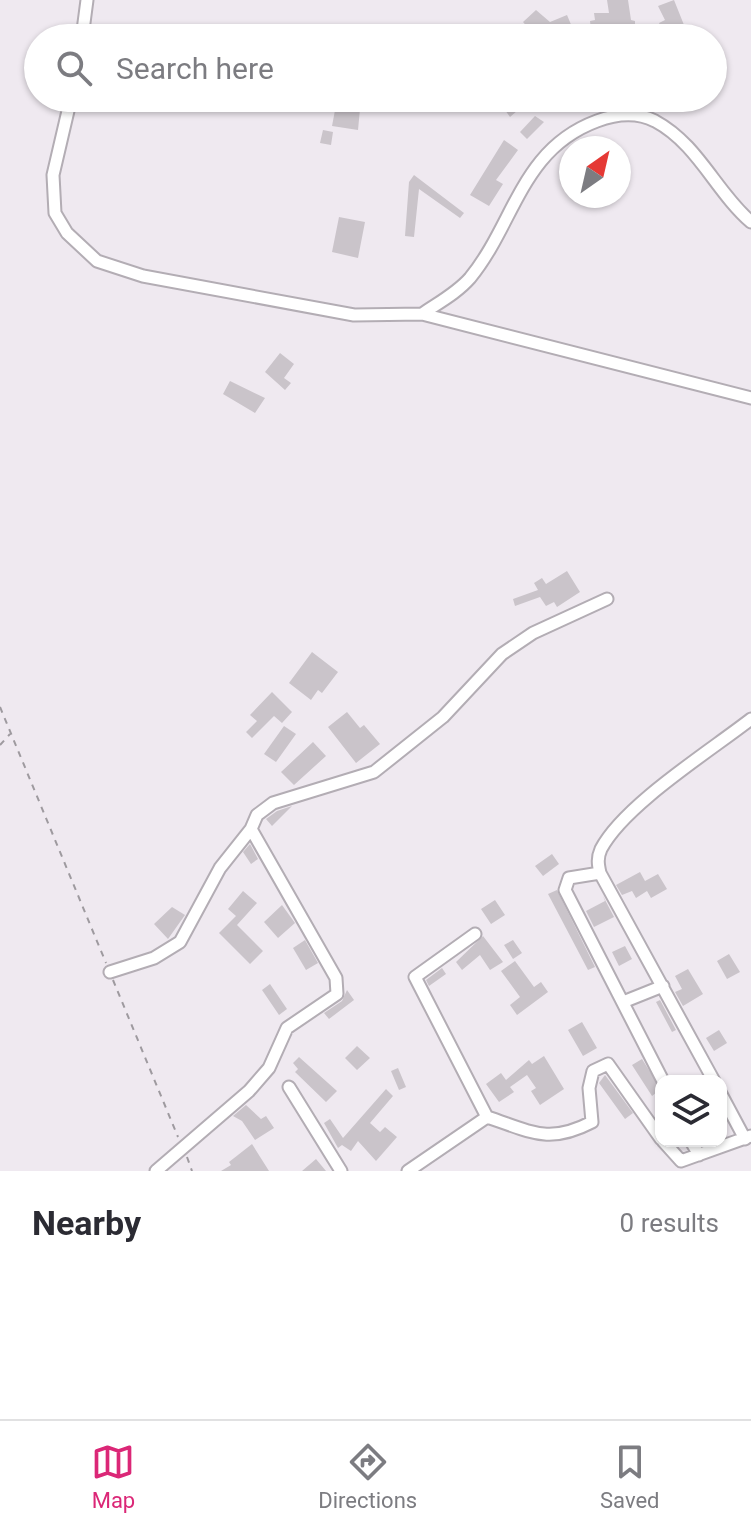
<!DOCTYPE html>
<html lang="en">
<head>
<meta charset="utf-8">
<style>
	body { margin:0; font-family:Roboto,sans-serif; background:#f7f7f7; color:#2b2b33 }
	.controls { position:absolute; right:24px; bottom:24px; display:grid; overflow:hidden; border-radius:16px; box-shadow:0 2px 6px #0004 }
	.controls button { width:72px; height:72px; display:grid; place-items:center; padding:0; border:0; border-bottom:2px solid #e1e1e2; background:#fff; color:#2b2b33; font:40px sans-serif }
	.compass { position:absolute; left:559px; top:136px; width:72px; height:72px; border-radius:50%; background:#fff; box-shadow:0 2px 6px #0004; rotate:34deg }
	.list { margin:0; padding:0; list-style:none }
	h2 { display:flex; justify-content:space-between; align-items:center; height:104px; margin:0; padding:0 32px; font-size:34px }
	h2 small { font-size:26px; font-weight:400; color:#7c7c81 }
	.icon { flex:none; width:44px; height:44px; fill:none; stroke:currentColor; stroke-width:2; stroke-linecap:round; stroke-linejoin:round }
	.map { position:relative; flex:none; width:751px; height:1171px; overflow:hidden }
	.search { position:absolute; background:#fff; box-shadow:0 2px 6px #0004; left:24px; right:24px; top:24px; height:88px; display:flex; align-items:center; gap:20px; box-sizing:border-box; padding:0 28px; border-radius:44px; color:#7c7c81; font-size:30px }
	.sheet { height:248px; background:#fff }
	nav { display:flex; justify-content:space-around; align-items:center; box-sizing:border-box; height:112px; border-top:2px solid #e1e1e2; background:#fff; font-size:22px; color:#7c7c81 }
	nav a { display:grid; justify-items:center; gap:4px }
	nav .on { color:#db2777 }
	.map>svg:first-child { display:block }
	.building { fill:#cac4ca }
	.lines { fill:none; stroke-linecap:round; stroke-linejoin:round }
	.street-casing { stroke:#b3adb4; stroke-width:15 }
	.path { stroke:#9e9a9f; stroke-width:2; stroke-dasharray:6 6; stroke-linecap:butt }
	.street { stroke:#fff; stroke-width:11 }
</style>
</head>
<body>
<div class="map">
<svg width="751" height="1171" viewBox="0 0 751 1171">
	<rect width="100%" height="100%" fill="#efe9f0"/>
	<!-- building -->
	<path class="building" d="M607,0H628L631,20L635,21V38H592L590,21L595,20L594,13H609Z
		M674,0L684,25L664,34L659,23L665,20L658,6Z
		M536,10L550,22L567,15L575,34L567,37L565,31L557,38H537L523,22Z
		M507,98H532L510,117L500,103Z
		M336,105L360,109L358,130L332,126Z
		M535,116L544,122L527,139L520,132Z
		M323,130L333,132L331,145L320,143Z
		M504,140L518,150L496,180L503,184L489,206L470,195Z
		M414,175L464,213L460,218L419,189L414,237L405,236L409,182Z
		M339,217L365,222L358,258L332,252Z
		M280,353L294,364L284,378L291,383L285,390L265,372Z
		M230,381L265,398L255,413L223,394Z
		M567,571L580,592L557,607L554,602L546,606L540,597L515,606L513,599L538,590L534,583L542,578L546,584Z
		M312,652L338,672L322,693L318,690L311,700L289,683Z
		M272,692L292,712L282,723L274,716L252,738L246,732L257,721L250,715Z
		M347,712L360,728L364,725L380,744L356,763L328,727Z
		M284,726L296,734L276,762L264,754Z
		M313,742L326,756L294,785L281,772Z
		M292,806L272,826L266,819L277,811Z
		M250,844L258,859L251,864L243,852Z
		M552,854L559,864L543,876L535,866Z
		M640,872L645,881L658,874L667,889L651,898L647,891L636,898L632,891L622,895L616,885Z
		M557,890L595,967L588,970L548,894Z
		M243,891L257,903L237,925L263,951L250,964L219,933L236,916L228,909Z
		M603,896L614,917L594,927L586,911L605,901Z
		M495,900L505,915L491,924L481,909Z
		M282,905L295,923L278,938L264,922Z
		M172,907L185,915L168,939L154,924Z
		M483,936L503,962L490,970L480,955L462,970L456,962Z
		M305,940L318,963L306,970L293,948Z
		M513,940L522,953L513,959L504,945Z
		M625,946L632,959L619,966L612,952Z
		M729,954L740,972L727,979L717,961Z
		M515,961L534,987L541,982L548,992L517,1015L510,1005L520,997L501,971Z
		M442,968L446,974L429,986L426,980Z
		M688,969L703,994L683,1006L675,992L682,989L675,976Z
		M270,984L287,1009L279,1015L262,990Z
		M347,990L354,1000L329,1019L324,1013L342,1001Z
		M660,1000L676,1030L672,1032L656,1002Z
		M582,1022L597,1048L583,1056L568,1030Z
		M719,1030L727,1043L714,1051L706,1038Z
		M357,1046L370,1058L357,1070L345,1058Z
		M544,1056L564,1089L540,1105L531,1091L536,1088L527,1075L510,1087L514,1092L499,1102L486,1084L501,1073L506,1080L529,1060L532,1064Z
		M299,1057L337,1091L326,1102L295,1072L298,1069L293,1063Z
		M642,1059L661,1089L652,1096L632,1065Z
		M398,1068L406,1087L399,1090L391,1071Z
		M605,1075L633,1113L625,1119L599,1083Z
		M386,1089L393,1096L370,1123L380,1132L385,1127L397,1137L376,1161L358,1141L351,1151L342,1145L338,1148L324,1123L330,1119L343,1138Z
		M246,1105L261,1119L266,1116L274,1128L255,1140L242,1121L233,1116Z
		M252,1144L269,1171H221L231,1165L229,1162Z
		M316,1159L326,1171H302Z"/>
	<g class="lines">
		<!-- street casing -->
		<g class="street-casing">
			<path id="street" d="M82,38L87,0
				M71,98L53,175L55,213L67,233L97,261L143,276L354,315L422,314L751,398
				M422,314C438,303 457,293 470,278C515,223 521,149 597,121C616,114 637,112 655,121C698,144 716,192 751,222
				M600,873L569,878L565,890L663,1081
				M110,972L154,958L180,942L220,868L251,829
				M623,1002L663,986
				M714,1081L600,873C598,864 597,858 601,849C624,805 710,751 751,719
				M289,1087L341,1171
				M721,1094L745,1139
				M487,1117C530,1131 548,1145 592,1122L589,1088L593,1071L608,1064L661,1139
				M663,1141L681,1161L751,1136
				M691,1141L699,1155
				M156,1171L249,1091L269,1068L287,1028L337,994L336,978L251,829L257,815L273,803L374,772L443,717L502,654L533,633L607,599
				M408,1171L487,1117L415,977L475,934"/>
		</g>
		<!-- path -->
		<path class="path" d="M0,707L106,963
			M0,745L10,734
			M113,980L178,1137
			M187,1157L192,1171"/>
		<!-- street -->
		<use href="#street" class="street"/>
	</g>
</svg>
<div class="controls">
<button><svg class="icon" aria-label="layers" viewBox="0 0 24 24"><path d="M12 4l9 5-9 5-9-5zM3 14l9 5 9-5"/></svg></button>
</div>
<svg class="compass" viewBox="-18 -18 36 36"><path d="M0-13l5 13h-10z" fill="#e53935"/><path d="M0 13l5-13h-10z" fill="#7c7c81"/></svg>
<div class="search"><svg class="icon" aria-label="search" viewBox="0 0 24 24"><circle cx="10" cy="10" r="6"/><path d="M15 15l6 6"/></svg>Search here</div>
</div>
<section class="sheet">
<h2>Nearby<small>0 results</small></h2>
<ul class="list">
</ul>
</section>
<nav>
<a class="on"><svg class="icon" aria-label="map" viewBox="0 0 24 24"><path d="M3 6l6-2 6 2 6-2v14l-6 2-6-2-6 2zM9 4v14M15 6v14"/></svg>Map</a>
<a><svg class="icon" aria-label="directions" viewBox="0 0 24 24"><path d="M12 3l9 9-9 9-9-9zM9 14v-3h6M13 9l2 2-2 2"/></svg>Directions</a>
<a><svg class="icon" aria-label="saved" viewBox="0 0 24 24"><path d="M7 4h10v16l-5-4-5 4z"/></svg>Saved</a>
</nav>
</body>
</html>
